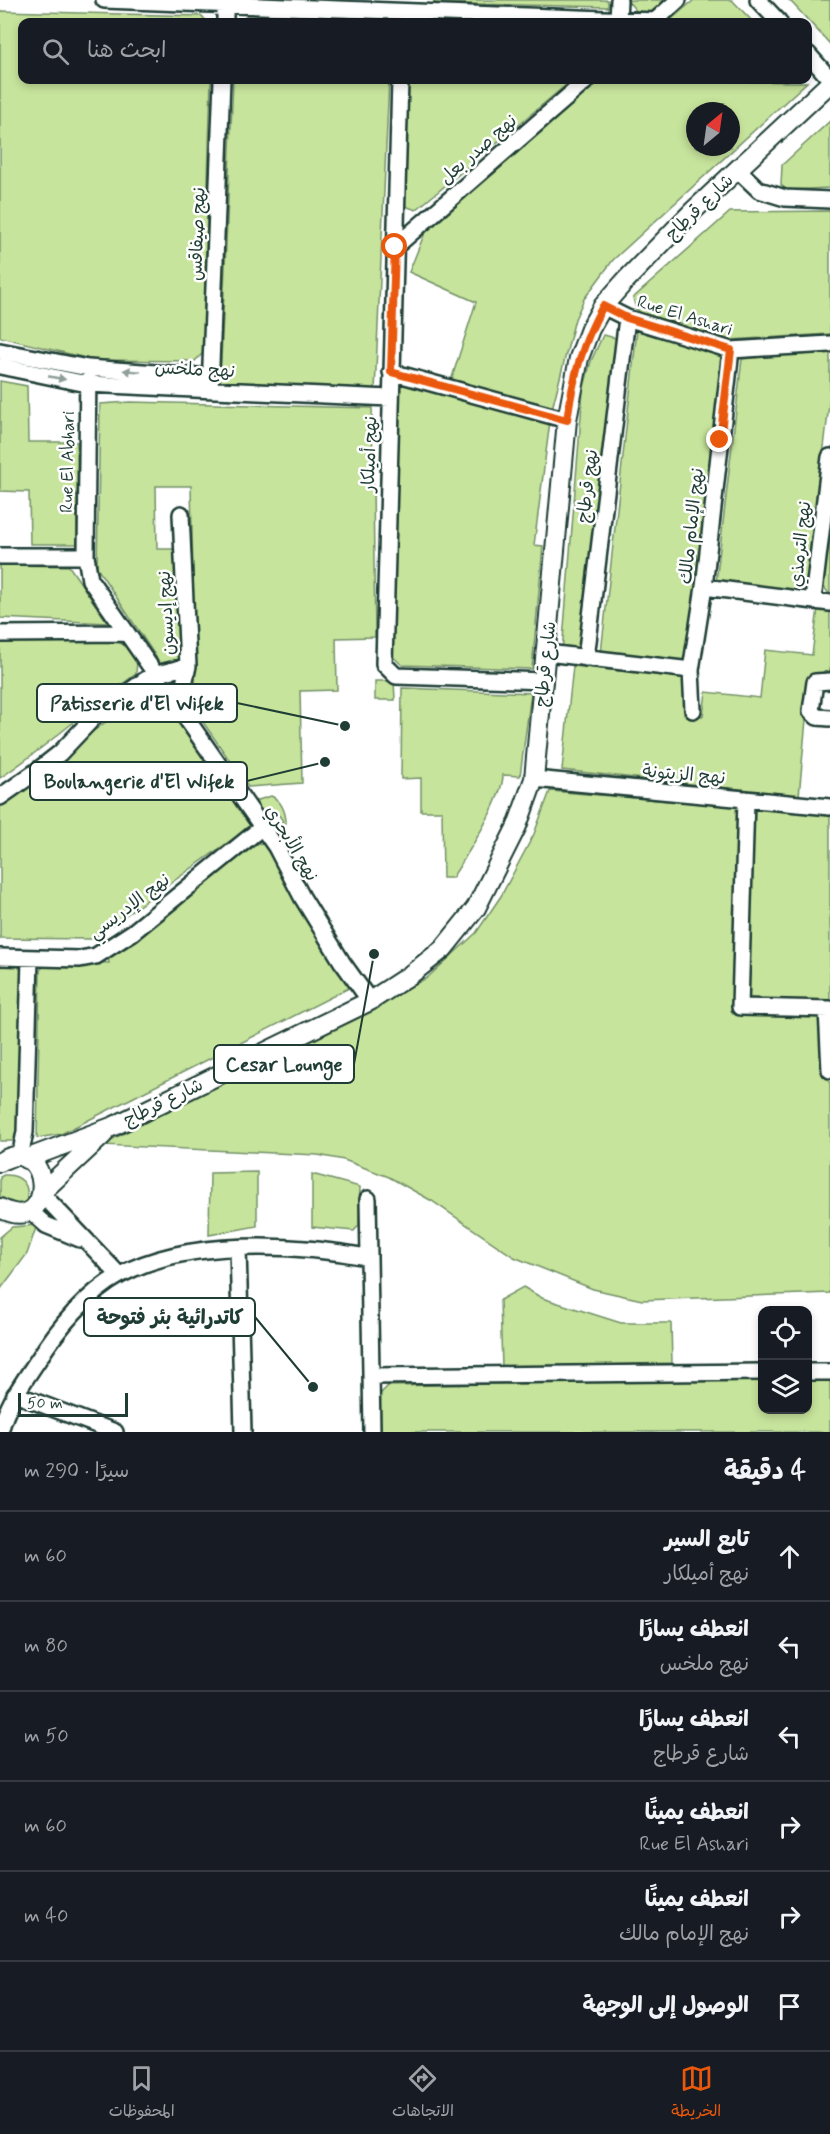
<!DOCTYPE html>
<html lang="ar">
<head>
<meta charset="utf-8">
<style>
	body { margin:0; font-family:Mynerve,"Playpen Sans Arabic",sans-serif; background:#20242c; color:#f1f3f6; direction:rtl }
	.controls { position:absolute; right:18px; bottom:18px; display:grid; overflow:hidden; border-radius:12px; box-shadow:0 3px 9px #0003 }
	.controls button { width:54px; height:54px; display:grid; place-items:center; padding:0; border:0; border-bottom:2px solid #363941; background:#171b24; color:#f1f3f6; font:30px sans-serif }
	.compass { position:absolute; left:686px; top:102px; width:54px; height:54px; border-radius:50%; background:#171b24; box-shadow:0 3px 9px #0003; rotate:29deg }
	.scale { position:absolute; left:18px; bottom:15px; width:110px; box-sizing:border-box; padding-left:6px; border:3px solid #1f3d34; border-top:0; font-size:16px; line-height:21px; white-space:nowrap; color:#1f3d34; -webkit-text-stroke:4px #fff; paint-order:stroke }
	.stop { position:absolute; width:18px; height:18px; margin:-14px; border:4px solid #ea580c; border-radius:50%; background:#fff }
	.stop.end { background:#ea580c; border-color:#fff; box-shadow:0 2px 6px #0008 }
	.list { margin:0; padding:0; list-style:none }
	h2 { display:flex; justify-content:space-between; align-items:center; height:78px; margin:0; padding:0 24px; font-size:26px }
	h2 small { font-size:20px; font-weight:400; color:#9ea1a6 }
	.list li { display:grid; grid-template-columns:39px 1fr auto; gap:18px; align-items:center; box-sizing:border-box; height:90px; padding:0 24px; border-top:2px solid #363941 }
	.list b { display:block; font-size:22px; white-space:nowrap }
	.list p { margin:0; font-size:20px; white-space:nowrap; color:#9ea1a6 }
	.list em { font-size:20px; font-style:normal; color:#9ea1a6 }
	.icon { flex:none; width:33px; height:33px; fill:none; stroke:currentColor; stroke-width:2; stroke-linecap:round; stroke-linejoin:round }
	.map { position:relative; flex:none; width:830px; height:1432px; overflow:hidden; direction:ltr }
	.search { position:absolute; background:#171b24; box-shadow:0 3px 9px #0003; left:18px; right:18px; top:18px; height:66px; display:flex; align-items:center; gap:15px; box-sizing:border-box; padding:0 21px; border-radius:12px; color:#9ea1a6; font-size:22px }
	.sheet { height:618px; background:#171b24 }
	nav { display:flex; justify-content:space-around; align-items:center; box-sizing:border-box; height:84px; border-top:2px solid #363941; background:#171b24; font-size:16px; color:#9ea1a6 }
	nav a { display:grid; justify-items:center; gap:3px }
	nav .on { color:#ea580c }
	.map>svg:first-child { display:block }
	.green { fill:#c7e49c; stroke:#739068; stroke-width:1.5; fill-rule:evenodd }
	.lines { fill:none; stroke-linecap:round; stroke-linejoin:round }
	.minor-casing { stroke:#1f3d34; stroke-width:20 }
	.tertiary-casing { stroke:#1f3d34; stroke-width:22 }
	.minor { stroke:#fff; stroke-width:15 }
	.tertiary { stroke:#fff; stroke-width:18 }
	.oneway { fill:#8f9e9a }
	.route { stroke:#ea580c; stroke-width:8 }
	.labels { text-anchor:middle; stroke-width:5; stroke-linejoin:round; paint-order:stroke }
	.street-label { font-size:18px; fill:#1f3d34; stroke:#fff }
	.leader { fill:none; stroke:#1f3d34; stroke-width:2 }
	.callout-dot { fill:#1f3d34; stroke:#fff; stroke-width:2 }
	.callout { fill:#fff; stroke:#1f3d34; stroke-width:2 }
	.callout-label { font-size:20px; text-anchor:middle; font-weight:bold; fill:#1f3d34 }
</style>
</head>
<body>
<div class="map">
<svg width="830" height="1432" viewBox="0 0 830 1432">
	<rect width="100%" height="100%" fill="#fff"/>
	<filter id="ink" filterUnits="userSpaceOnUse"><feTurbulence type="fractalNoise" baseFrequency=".0167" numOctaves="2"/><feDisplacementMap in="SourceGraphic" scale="12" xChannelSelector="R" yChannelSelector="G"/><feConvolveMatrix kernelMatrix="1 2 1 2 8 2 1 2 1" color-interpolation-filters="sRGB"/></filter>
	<g filter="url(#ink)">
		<!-- green -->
		<path class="green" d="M433,0H608V7L435,3Z
			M627,0H665L651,12H637Z
			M694,0H732L753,22H668Z
			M789,0H830V44L794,5Z
			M0,11L202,16L207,22H22V80H211L203,353L195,361L94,360L0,337Z
			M246,16L369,22H242Z
			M233,80H389L375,391L220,384Z
			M409,80H572L416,210L405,206Z
			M601,80L807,82L613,260L584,299L575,319L552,409L450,384L476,302L409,272L426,230ZM695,111H731V147H695Z
			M830,121V188L787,190L781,185L782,165Z
			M830,211V334L729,340L642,313L636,309L633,298L730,212Z
			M637,330L725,358L692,656L684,662L601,653Z
			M603,335L621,339L583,655L562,652L583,391L591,361Z
			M830,350V396L807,593L716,583L742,359Z
			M0,381L27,386L28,442H77V544H30L29,492L0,491Z
			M394,382L550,421L534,545L543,546L532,669L402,665L391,655Z
			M130,402L372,408L375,637L336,638L337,690L300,691L302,783L248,787L196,712L191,486H156L157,549H176L181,659L160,663L97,568L100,404Z
			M830,523V595L823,586Z
			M0,565L69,566L108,623L0,618Z
			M818,608L830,609V678L810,676L799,796L562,770L573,666L688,678L684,714L703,716L706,692L760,698L765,650L812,655Z
			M0,639L116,641L124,645L137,660L136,674C89,707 48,746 0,778Z
			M375,681H394L395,700H375Z
			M402,688L531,693L520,776L503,775C503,799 466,856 452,878H443L442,811H421V778L401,779Z
			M149,690L157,693L251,826L92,939L0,938V805L45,776L91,733Z
			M550,791L830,814V1293L642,1300L593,1289L514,1257L432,1201L389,1177L344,1160L318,1155L101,1145L427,978L476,933L501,896L534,834Z
			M271,796C281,800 286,812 286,823L278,831L275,827L283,821L276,811L264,819L255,801Z
			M259,843L267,845L351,987L61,1134L37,1138L40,970L51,960L109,963L108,953Z
			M0,961H13L22,971L24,1128L14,1141H0Z
			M257,1172V1226L209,1235L210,1173Z
			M312,1174L360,1187L359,1225L354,1231L312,1227Z
			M4,1175C21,1174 31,1185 26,1202L0,1210V1177Z
			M37,1225L27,1254L0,1290V1237L12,1227Z
			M523,1287L542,1298L621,1323H671L672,1363L502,1368L500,1300Z
			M830,1378V1432H381L380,1394L388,1386L762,1379V1410H808V1379Z"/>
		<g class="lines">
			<!-- minor casing -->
			<g class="minor-casing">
				<path id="minor" d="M104,0L656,21
					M758,0L779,22
					M618,19L619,0
					M225,22V5
					M654,22L678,0
					M808,54L830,79
					M400,80L384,664L396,676L544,681
					M738,170L759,190L785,198L830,200
					M395,247L587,80
					M603,306L627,318L731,350L830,344
					M0,351L88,368L211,377
					M0,366L87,384L390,398
					M88,368L86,556L90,580L276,847L302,897L342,962L370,1001
					M391,372L567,420
					M210,390L222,80
					M0,556H86
					M704,587L830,603
					M813,600L830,457
					M0,634L127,633
					M547,653L691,670
					M586,658L627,318
					M830,681L815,682L811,711L817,717L830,718
					M179,708L188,666L181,514
					M693,710L691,670L704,587L731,350
					M534,779L830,807
					M0,797L37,771L60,753L95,716L145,680L154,675L188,666
					M746,799L740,1007L830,1009
					M0,957L80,959L96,956L133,932L261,828
					M827,1010L830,1070
					M20,1157L25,1132L30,959
					M42,1194L119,1275
					M368,1199L372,1432
					M29,1210L46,1225L80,1239
					M238,1248L243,1432
					M808,1372H830
					M372,1376L762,1372
					M15,1394L115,1432
					M0,1432C7,1404 22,1384 38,1360C58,1328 87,1293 120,1275C188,1238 295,1244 367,1257"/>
			</g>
			<!-- tertiary casing -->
			<g class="tertiary-casing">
				<path id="tertiary" d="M26,1159L114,1126L370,1001L410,975L443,949L476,908L517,826L534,779L567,420L579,358L590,329L603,306L626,280L694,210L830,83
					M0,1162C52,1130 59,1239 0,1208
					M43,1191L103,1135"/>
			</g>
			<!-- minor -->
			<use href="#minor" class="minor"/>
			<!-- tertiary -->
			<use href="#tertiary" class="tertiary"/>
		</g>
		<!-- one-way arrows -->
		<defs><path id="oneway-solid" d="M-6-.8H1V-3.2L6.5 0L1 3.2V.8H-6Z" transform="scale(1.5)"/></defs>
		<g class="oneway">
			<use href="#oneway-solid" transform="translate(132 371) rotate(-176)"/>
			<use href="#oneway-solid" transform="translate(57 378) rotate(11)"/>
		</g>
	</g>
	<g class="lines" filter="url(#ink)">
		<!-- route -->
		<path class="route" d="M395,247L391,372L567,420C573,378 582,343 603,306L627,318L731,350L720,440"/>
	</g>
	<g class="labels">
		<!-- street labels -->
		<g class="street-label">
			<text transform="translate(478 149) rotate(-41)" y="6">نهج صدر بعل</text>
			<text transform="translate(699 207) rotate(-44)" y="6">شارع قرطاج</text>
			<text transform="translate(197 234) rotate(-88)" y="6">نهج صيفاقس</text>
			<text transform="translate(685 315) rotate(17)" y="6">Rue El Ashari</text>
			<text transform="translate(195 369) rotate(3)" y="6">نهج ملخس</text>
			<text transform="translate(369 454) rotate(-88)" y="6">نهج أميلكار</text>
			<text transform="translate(67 462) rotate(-89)" y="6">Rue El Abhari</text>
			<text transform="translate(587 486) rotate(-83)" y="6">نهج قرطاج</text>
			<text transform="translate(691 526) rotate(-84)" y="6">نهج الإمام مالك</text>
			<text transform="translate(800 544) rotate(-84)" y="6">نهج الترمذي</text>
			<text transform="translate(166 613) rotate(-93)" y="6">نهج إديسون</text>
			<text transform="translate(545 664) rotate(-84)" y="6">شارع قرطاج</text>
			<text transform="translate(684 774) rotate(5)" y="6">نهج الزيتونة</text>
			<text transform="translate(292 843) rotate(59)" y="6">نهج الأبحري</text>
			<text transform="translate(129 906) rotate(-37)" y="6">نهج الإدريسي</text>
			<text transform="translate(163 1102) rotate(-26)" y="6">شارع قرطاج</text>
		</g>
	</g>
	<!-- callouts -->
	<path class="leader" d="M345 726L237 703M325 762L247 781M374 954L354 1064M313 1387L255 1317"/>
	<g class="callout-dot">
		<circle cx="345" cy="726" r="6"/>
		<circle cx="325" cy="762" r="6"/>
		<circle cx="374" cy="954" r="6"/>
		<circle cx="313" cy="1387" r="6"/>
	</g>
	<g class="callout">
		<rect x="37" y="684" width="200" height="38" rx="6"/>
		<rect x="30" y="762" width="217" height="38" rx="6"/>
		<rect x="214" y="1045" width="140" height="38" rx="6"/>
		<rect x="84" y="1298" width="171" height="38" rx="6"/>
	</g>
	<g class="callout-label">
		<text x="137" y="710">Patisserie d'El Wifek</text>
		<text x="139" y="788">Boulangerie d'El Wifek</text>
		<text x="284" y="1071">Cesar Lounge</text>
		<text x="170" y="1324">كاتدرائية بئر فتوحة</text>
	</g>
</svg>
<div class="controls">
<button><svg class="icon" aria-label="locate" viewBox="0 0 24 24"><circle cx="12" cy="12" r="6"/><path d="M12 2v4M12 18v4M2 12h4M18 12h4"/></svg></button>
<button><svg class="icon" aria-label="layers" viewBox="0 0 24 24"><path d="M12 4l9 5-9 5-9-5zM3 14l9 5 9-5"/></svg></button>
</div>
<svg class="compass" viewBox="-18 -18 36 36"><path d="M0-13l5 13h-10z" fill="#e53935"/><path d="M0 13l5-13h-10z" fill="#9ea1a6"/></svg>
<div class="scale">50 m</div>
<div class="stop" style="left:395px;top:247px"></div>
<div class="stop end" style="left:720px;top:440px"></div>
<div class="search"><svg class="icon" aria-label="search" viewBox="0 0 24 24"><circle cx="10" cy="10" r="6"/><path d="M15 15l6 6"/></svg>ابحث هنا</div>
</div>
<section class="sheet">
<h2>4 دقيقة<small>سيرًا · 290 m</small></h2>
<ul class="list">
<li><svg class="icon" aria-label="ahead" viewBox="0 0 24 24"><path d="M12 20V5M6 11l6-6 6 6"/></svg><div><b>تابع السير</b><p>نهج أميلكار</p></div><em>60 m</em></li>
<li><svg class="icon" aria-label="left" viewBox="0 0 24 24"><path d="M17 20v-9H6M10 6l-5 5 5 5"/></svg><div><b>انعطف يسارًا</b><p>نهج ملخس</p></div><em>80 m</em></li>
<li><svg class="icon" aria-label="left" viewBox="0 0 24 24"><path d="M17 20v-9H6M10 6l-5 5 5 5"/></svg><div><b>انعطف يسارًا</b><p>شارع قرطاج</p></div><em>50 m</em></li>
<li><svg class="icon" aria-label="right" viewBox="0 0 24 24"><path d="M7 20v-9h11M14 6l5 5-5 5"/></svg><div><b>انعطف يمينًا</b><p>Rue El Ashari</p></div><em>60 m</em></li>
<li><svg class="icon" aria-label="right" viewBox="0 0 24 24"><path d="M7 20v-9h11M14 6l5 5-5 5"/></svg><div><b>انعطف يمينًا</b><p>نهج الإمام مالك</p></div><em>40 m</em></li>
<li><svg class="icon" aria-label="arrive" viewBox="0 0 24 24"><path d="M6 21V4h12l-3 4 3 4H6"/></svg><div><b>الوصول إلى الوجهة</b></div></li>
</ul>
</section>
<nav>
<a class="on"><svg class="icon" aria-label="map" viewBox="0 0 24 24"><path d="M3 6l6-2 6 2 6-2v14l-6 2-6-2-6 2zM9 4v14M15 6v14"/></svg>الخريطة</a>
<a><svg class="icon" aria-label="directions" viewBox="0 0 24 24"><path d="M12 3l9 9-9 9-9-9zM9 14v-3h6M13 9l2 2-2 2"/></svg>الاتجاهات</a>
<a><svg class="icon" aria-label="saved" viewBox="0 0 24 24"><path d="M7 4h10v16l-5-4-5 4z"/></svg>المحفوظات</a>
</nav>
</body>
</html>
